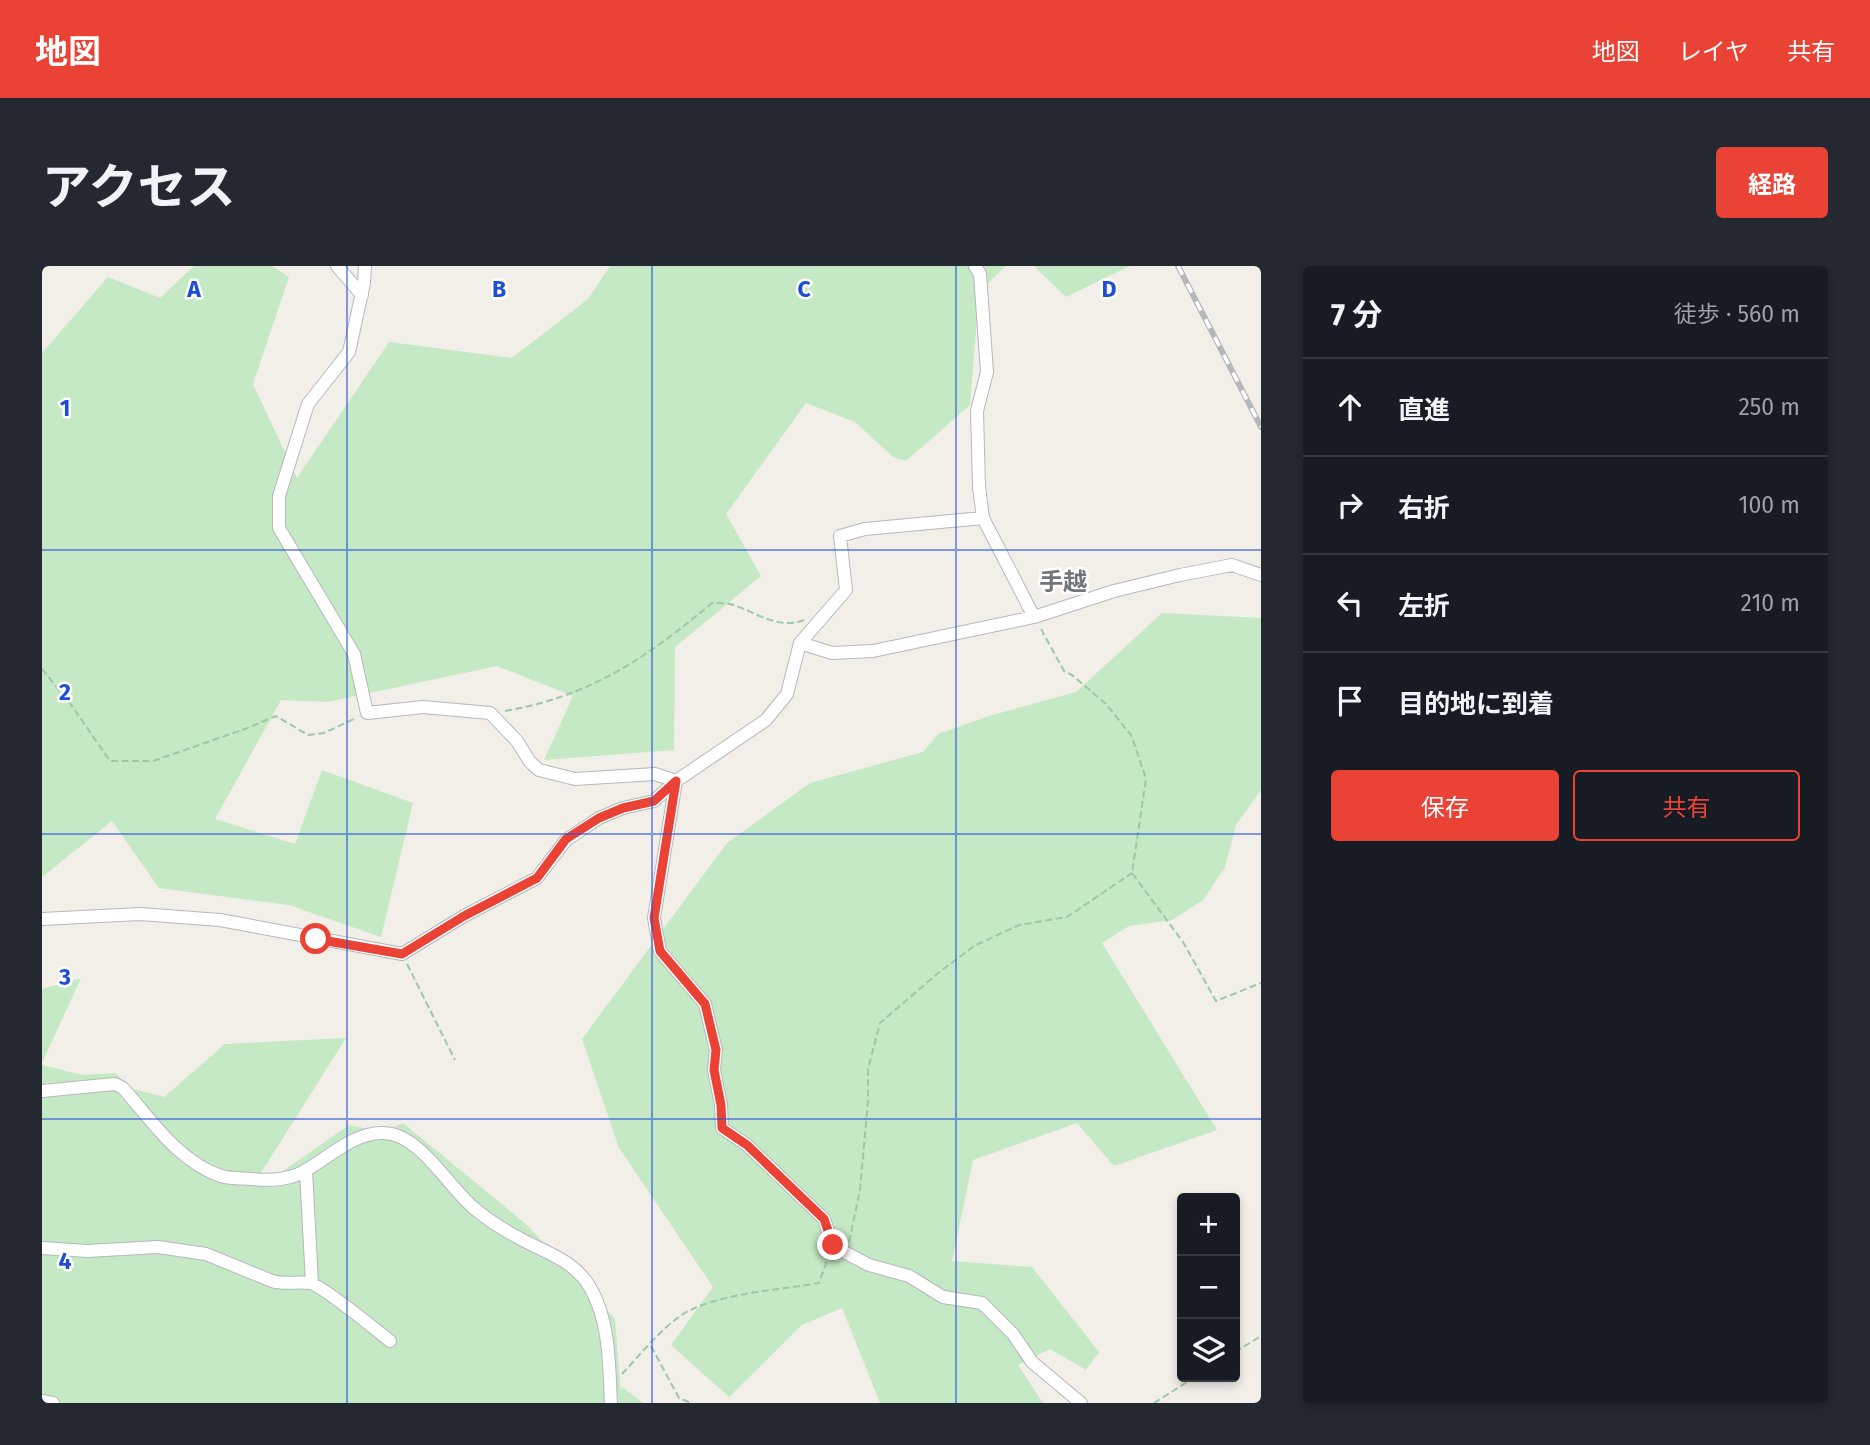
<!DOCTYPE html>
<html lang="ja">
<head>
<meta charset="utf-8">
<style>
	body { margin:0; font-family:"Fira Sans","Noto Sans JP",sans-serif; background:#242831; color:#f1f3f6 }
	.controls { position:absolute; right:21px; bottom:21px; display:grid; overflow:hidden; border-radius:7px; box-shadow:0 4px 10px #0003 }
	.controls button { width:63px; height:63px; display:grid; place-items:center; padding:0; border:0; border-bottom:2px solid #363941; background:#171b24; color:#f1f3f6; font:35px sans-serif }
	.stop { position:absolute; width:21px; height:21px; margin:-16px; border:5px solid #ea4335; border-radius:50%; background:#fff }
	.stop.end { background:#ea4335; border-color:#fff; box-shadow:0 2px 7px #0008 }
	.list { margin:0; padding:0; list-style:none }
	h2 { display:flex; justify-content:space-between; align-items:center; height:91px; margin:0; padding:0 28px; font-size:30px }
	h2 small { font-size:23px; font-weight:400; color:#9ea1a6 }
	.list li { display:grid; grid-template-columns:46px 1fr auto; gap:21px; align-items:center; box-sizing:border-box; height:98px; padding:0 28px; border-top:2px solid #363941 }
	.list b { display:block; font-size:26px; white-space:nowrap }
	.list em { font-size:23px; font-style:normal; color:#9ea1a6 }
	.actions { display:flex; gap:14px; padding:21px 28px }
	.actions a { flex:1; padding:16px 0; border:2px solid #ea4335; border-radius:7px; text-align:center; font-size:24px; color:#ea4335 }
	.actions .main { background:#ea4335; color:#fff }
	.icon { flex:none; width:38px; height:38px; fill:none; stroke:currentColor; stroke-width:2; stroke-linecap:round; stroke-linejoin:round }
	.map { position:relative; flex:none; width:1219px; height:1137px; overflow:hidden; border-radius:7px }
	header { display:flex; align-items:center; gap:42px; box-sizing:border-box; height:98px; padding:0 35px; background:#ea4335; color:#fff }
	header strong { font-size:33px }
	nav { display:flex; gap:38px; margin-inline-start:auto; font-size:24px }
	.intro { display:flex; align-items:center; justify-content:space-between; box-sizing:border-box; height:168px; padding:0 42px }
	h1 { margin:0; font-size:49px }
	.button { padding:18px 32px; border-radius:7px; background:#ea4335; color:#fff; font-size:24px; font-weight:700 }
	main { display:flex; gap:42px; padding:0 42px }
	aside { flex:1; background:#171b24; border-radius:7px; box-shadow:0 4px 10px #0003 }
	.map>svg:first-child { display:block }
	.green { fill:#c5e8c5 }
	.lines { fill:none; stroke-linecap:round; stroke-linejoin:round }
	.minor-casing { stroke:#b5b8bc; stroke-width:14 }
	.path { stroke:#9cc7a9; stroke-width:2; stroke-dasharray:7 3.5; stroke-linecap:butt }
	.minor { stroke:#fff; stroke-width:12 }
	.rail-casing { stroke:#b6b7b8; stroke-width:6 }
	.rail { stroke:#fff; stroke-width:3.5; stroke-dasharray:10; stroke-linecap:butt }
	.route { stroke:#ea4335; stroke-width:9 }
	.grid { fill:none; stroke:#1d4ed8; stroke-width:2; stroke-opacity:0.55 }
	.labels { text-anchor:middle; stroke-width:5; stroke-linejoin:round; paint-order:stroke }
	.quarter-label { font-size:24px; font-weight:bold; fill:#70757a; stroke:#fff }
	.grid-label { font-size:23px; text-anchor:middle; font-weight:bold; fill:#1d4ed8; stroke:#fff; stroke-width:5; stroke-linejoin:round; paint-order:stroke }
</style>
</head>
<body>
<header>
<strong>地図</strong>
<nav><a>地図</a><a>レイヤ</a><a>共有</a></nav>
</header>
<div class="intro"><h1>アクセス</h1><a class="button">経路</a></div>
<main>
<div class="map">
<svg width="1219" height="1137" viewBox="0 0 1219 1137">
	<rect width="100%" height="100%" fill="#f1efe8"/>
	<!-- green -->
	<path class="green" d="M152,0H230L247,11L211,118L255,212L347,76L470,92L546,33L568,0H963L937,27L928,139L864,195L851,191L813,156L764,137L684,248L719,310L633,381L632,484L502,494L531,430L455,400L285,436L239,434L173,553L253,578L280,504L371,537L339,671L247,639L117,622L70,555L0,611V87L66,11L118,32Z
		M992,0H1088L1024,31Z
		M1120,347L1219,352V524L1194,559L1183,601L1161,634L1130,654L1087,660L1060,677L1175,864L1072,900L1035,857L931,894L910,995L990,1001L1057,1086L1044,1104L1008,1083L976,1099L1001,1137H838L800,1042L760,1059L687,1131L629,1079L671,1021L577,882L540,773L685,577L768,517L881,486L896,468L947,450L1034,426Z
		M39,712L0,797V723Z
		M304,772L217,910L227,915L307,859L340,866L361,857L485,959L573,1053L579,1128L580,1121L601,1137H0V799L40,809L73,807L91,823L122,831L183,778Z"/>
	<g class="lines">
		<!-- minor casing -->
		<g class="minor-casing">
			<path id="minor" d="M295,0L320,29
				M323,0L322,17L307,86L266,138L237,230V262L312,388L325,447L381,441L448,447L475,475L488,496L497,504L533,513L613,508L634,515
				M933,0L938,8L945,106L935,145L937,221L941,252L992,351
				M758,377L790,387L831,385L992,351L1072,325L1138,309L1190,299L1219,309
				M634,515L612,652L618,685L663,738L674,784L672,804L679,839L680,862L705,879L782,953L791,980L827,999L867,1010L901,1031L940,1037L971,1068L990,1096L1039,1137
				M0,653L98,648L178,654L360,688L422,650L495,612L524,574L557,552L581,542L612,535L634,515L724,454L745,428L758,377L804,324L798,270L823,263L941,252
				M0,825L73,818L81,822C109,854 137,896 179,910C188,913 200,912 210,913C229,915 250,914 266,903C288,890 315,865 342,867C378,868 406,921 433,943C446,954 462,964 477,972C504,987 533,994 549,1023C568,1057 567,1100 569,1137
				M264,905L270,1017
				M0,982L45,985L116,981L164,988L230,1015C243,1019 255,1015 268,1017C281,1020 334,1064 348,1075
				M0,1135L11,1137"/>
		</g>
		<!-- path -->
		<path class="path" d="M999,363L1022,405L1030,409L1064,438L1089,469L1092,477L1104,513L1090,607L1141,676L1174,735L1219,717
			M0,403L30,440L68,495H111L203,463L234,450L266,469L282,467L314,452
			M463,445C549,430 604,392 670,337C677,337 685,337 692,339C714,347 738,364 762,354
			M365,698L413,794
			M807,976L818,924L826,835V803L838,757L895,708L932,680L977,659L1025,651L1090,607
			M609,1080L637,1132L649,1137
			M1193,1086L1219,1070
			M580,1108C598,1089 616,1066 637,1051C667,1028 738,1024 777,1017L786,992
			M1112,1137L1153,1111"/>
		<!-- minor -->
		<use href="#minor" class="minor"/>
		<!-- rail casing -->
		<g class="rail-casing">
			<path id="rail" d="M1136,0L1219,161"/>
		</g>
		<!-- rail -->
		<use href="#rail" class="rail"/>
	</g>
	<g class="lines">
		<!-- route -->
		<path class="route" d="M274,673L360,688L422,650L495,612L524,573L557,552L581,542L612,535L634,515L612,652L618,685L663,738L674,784L672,804L679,839L680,862L705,879L782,953L791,979"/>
	</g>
	<!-- grid -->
	<path class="grid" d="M305,0V1137M610,0V1137M914,0V1137M0,284H1219M0,568H1219M0,853H1219"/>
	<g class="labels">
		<!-- quarter labels -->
		<g class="quarter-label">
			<text x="1021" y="324">手越</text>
		</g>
	</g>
	<g class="grid-label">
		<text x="152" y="31">A</text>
		<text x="457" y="31">B</text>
		<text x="762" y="31">C</text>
		<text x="1067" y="31">D</text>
		<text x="23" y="150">1</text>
		<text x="23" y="434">2</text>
		<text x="23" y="719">3</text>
		<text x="23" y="1003">4</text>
	</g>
</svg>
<div class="controls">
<button>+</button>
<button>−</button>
<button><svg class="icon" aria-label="layers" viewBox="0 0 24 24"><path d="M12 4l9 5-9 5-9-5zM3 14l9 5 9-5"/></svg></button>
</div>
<div class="stop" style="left:274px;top:673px"></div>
<div class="stop end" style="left:791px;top:979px"></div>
</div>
<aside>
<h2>7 分<small>徒歩 · 560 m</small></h2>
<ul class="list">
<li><svg class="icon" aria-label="ahead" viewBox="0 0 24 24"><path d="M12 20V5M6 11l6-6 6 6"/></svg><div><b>直進</b></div><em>250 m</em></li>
<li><svg class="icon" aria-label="right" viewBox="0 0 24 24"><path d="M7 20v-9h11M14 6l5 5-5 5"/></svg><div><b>右折</b></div><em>100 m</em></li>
<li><svg class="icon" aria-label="left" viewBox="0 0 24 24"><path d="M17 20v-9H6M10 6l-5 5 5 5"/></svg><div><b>左折</b></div><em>210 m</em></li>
<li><svg class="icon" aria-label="arrive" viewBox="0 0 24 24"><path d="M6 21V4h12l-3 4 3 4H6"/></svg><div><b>目的地に到着</b></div></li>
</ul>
<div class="actions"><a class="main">保存</a><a>共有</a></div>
</aside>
</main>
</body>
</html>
